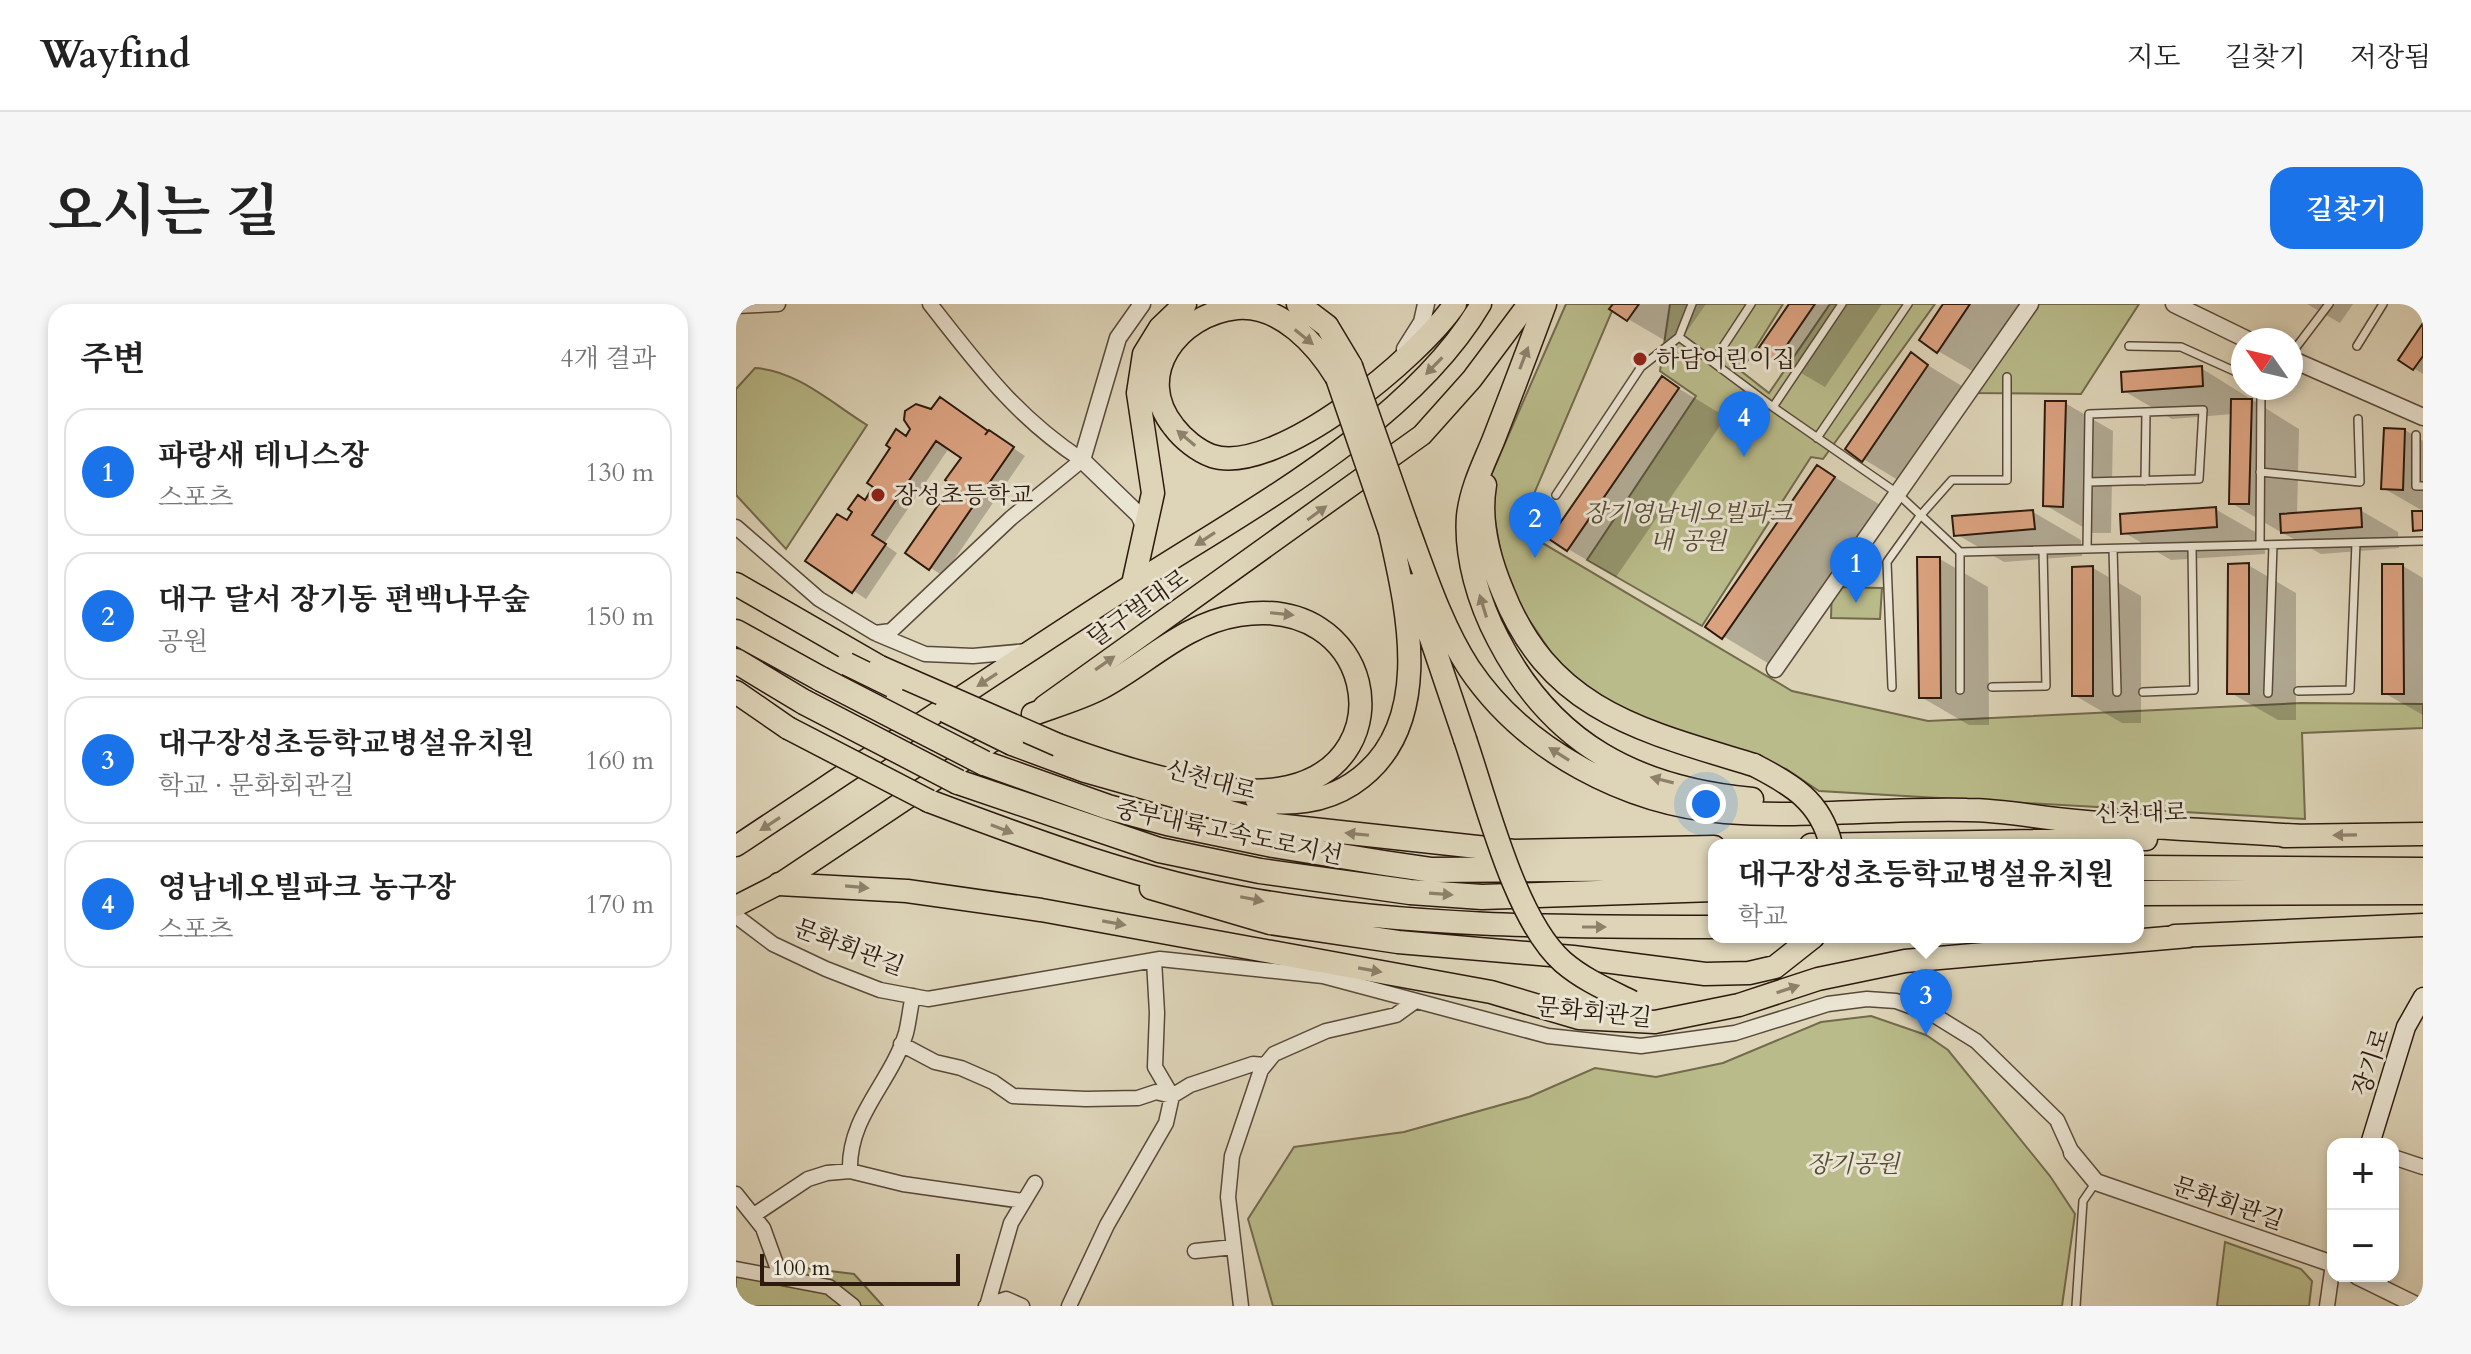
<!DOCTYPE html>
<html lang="ko">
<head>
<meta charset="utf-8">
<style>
	body { margin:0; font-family:Cardo,"Noto Serif KR",serif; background:#f6f6f6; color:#222 }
	.controls { position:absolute; right:24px; bottom:24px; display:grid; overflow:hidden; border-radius:16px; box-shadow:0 4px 12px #0003 }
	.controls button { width:72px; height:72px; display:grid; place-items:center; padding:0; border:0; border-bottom:2px solid #e0e0e0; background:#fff; color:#222; font:40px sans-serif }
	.compass { position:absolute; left:1495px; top:24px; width:72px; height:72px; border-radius:50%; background:#fff; box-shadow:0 4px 12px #0003; rotate:304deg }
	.scale { position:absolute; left:24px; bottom:20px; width:200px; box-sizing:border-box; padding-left:8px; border:4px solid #2c1a0f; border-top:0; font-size:22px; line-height:28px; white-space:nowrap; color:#2c1a0f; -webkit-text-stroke:6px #eae4d2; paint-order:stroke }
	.you { position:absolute; left:970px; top:500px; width:28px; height:28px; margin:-20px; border:6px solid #fff; border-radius:50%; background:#1a73e8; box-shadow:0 0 0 12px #1a73e833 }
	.badge { display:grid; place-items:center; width:52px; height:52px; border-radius:50%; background:#1a73e8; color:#fff; font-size:26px; font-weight:700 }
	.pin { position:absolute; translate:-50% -66px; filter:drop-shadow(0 2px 4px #0008) }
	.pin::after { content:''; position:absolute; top:42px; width:28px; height:24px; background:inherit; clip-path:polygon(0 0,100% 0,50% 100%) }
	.popup { position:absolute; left:972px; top:535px; width:436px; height:104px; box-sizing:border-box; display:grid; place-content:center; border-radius:16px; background:#fff; filter:drop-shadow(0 2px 6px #0005); font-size:26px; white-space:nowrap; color:#767676 }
	.popup b { font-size:30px; color:#222 }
	.popup::after { content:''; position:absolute; left:50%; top:100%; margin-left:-16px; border:16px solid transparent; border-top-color:#fff }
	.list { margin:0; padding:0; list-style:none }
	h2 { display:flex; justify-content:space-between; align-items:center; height:104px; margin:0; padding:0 32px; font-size:34px }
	h2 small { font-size:26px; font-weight:400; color:#767676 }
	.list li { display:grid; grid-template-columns:52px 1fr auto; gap:24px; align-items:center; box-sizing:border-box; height:128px; margin:0 16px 16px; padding:0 16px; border:2px solid #e0e0e0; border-radius:24px }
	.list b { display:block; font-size:30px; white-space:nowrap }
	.list p { margin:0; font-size:26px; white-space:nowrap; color:#767676 }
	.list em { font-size:26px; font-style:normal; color:#767676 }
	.map { position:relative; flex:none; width:1687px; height:1002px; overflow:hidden; border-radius:24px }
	header { display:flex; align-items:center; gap:48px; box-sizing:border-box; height:112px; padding:0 40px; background:#fff; border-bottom:2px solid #e0e0e0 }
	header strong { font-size:38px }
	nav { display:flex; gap:44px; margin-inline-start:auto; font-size:28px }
	.intro { display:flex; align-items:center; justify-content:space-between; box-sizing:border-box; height:192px; padding:0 48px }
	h1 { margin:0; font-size:56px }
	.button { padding:20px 36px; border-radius:24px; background:#1a73e8; color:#fff; font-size:28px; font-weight:700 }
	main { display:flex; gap:48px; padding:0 48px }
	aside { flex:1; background:#fff; border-radius:24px; box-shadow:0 4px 12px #0003 }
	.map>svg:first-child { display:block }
	.green { fill:#b9bb8a; stroke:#726a4c; stroke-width:2 }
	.shadow { fill:#0003 }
	.building { fill:#dba280; stroke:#2c1a0f; stroke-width:2 }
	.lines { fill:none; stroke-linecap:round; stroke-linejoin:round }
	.service-casing { stroke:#58493a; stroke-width:10 }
	.minor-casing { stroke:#58493a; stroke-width:17 }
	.tertiary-casing { stroke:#58493a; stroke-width:19 }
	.secondary-casing { stroke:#2c1a0f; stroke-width:21 }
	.primary-casing { stroke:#2c1a0f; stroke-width:23 }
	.trunk-casing { stroke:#2c1a0f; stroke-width:25 }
	.motorway-casing { stroke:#2c1a0f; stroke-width:27 }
	.service { stroke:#eae4d2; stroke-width:7 }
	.minor { stroke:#eae4d2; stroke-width:14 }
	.tertiary { stroke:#eae4d2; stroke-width:16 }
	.secondary { stroke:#eae4d2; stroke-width:18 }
	.primary { stroke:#ded5b9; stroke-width:20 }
	.trunk { stroke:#ded5b9; stroke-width:22 }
	.motorway { stroke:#ded5b9; stroke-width:24 }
	.trunk-bridge-casing { stroke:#2c1a0f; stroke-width:25; stroke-linecap:butt }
	.motorway-bridge-casing { stroke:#2c1a0f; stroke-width:27; stroke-linecap:butt }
	.trunk-bridge { stroke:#ded5b9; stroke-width:22 }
	.motorway-bridge { stroke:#ded5b9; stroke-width:24 }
	.oneway { fill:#8e816c }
	.poi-dot { fill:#8f2418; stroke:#eae4d2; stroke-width:3 }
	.labels { text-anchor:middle; stroke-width:6; stroke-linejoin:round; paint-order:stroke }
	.poi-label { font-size:24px; fill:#2c1a0f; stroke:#eae4d2; text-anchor:start }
	.park-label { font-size:24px; font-style:italic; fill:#564a34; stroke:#eae4d2 }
	.street-label { font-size:24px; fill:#2c1a0f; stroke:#eae4d2 }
</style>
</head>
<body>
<header>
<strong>Wayfind</strong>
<nav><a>지도</a><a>길찾기</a><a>저장됨</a></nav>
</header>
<div class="intro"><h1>오시는 길</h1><a class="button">길찾기</a></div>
<main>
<aside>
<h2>주변<small>4개 결과</small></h2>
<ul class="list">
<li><span class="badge">1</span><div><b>파랑새 테니스장</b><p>스포츠</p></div><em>130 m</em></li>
<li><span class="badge">2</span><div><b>대구 달서 장기동 편백나무숲</b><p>공원</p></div><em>150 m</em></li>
<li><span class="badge">3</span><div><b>대구장성초등학교병설유치원</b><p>학교 · 문화회관길</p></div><em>160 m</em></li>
<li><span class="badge">4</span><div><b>영남네오빌파크 농구장</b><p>스포츠</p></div><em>170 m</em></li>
</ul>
</aside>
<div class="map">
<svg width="1687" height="1002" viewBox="0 0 1687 1002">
	<rect width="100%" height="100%" fill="#ded5b9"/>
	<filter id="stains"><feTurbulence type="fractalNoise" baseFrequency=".0025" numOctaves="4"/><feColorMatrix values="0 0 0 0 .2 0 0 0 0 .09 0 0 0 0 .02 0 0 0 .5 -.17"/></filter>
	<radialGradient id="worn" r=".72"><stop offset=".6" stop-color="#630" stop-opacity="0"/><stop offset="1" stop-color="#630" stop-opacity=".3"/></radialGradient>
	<!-- green -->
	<path class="green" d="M830,0H879L783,225L1056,387L1192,417L1565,399L1687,400V424L1566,429L1569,515L1083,487L1050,465L936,430L836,380L771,283L752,178Z
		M934,0H1047L1005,67L1033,89L1094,0H1199L1087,155L1075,153L966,322L851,256L960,92L924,67Z
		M1300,0H1403L1345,90L1237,89Z
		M19,64C60,66 97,100 131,121L50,245L0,191V85Z
		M1096,283L1146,284L1144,315L1095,314Z
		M1135,712L1190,731L1212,746L1314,872L1339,910L1326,1002H537L512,915L558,843L668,828L793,793L859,764L920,773L987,759L1085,718Z
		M1489,938L1565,965L1576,977L1573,1002H1481Z
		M70,964L118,970L147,1002H0V973Z"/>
	<!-- shadow -->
	<path class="shadow" d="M879,0H970L940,43L892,15Z
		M1056,0H1146L1089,83L1041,55Z
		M1210,0H1300L1250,75L1202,47Z
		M1571,0H1617L1604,19Z
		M1687,23V70L1665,56Z
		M1175,51L1239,90L1175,184L1111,145Z
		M1465,64L1563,125L1561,210L1624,206L1662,228L1663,244L1585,250L1543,227L1495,199L1497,110L1436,115L1388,87Z
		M927,75L990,113L880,273L832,245Z
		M1329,99L1377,127L1375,229H1357L1309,201Z
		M217,103L289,152L207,272L171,248L219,180L228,153L213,144L148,240L161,249L130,295L72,256L130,198L171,134L196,107Z
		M1669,126L1687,137V207L1647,184Z
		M1082,163L1146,202L1035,361L972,323Z
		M1479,205L1528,233L1529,250L1435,256L1387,228Z
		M1297,208L1345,236L1346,252L1268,258L1220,230Z
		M1204,255L1252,283L1253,421H1233L1185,393Z
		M1512,261L1560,289V416H1542L1493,388Z
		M1667,262L1687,274V411L1648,389Z
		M1357,264L1405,292V419H1386L1338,391Z"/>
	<!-- building -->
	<path class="building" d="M877,0H903L891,17L873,5Z
		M1053,0H1079L1040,57L1022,45Z
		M1207,0H1234L1201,49L1183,36Z
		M1687,19V52L1677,66L1662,56Z
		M1175,48L1192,61L1126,158L1109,145Z
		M1466,62L1467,82L1386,88L1385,68Z
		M926,72L943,84L831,247L813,235Z
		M204,93L252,127L249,131L253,126L278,143L193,266L169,249L216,181L209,176L225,154L200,137L136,231L150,240L116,289L69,257L101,210L111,216L116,208L112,205L122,191L129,196L137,183L131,179L154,144L150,141L160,125L170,132L174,125L168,116L169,107L180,100L195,105Z
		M1495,95H1516L1513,200H1493Z
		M1309,97H1330L1327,203L1307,202Z
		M1648,124L1669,125L1667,186L1645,185Z
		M1081,161L1099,173L986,335L969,323Z
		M1480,203L1481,223L1385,230L1384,210Z
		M1625,204L1626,223L1545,229L1544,210Z
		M1297,206L1299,225L1218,232L1216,212Z
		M1676,207H1687V226L1677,227Z
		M1181,253H1204L1205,394H1183Z
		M1513,259V390H1491L1492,260Z
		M1646,260H1667L1668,390H1646Z
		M1357,262V392H1336V263Z"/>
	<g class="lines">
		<!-- service casing -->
		<g class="service-casing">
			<path id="service" d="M1106,0L1037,103L1161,189L1224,248L1687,237
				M943,33L1037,103
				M1393,42L1445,43L1507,71
				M1621,42L1647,0
				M1555,50L1593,0
				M977,58L1015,0
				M1680,131V182H1687
				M1081,134L1172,0
				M1524,168L1624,178L1622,115
				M1409,177L1410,108
				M820,191L905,63L943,33L956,0
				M1524,241L1525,84
				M1351,245L1353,110L1467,106L1463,175L1352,178
				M1377,245L1381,388
				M1156,383L1151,258L1184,212L1216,176H1271V73
				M1256,383L1310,382L1307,246
				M1224,386V248
				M1562,387L1614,386L1620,239
				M1407,388L1458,386L1456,243
				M1532,389L1537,241
				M1340,1002L1347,897L1360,878"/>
		</g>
		<!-- minor casing -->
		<g class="minor-casing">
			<path id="minor" d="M0,2L42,0
				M0,223L83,295L139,329L155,327L275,214L346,156C279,112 243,62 194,0
				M141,330L189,350L237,352L292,347
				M0,612L37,640L90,665L144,686L192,695L424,655L587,672L812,732L905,742L999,729L1092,700L1131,695L1160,697L1198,711L1240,737L1321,816L1336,849
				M165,740L199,758L225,764L257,778L277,792L350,795L402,794L420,788L436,792L454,781L517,760L529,761
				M1657,853L1687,863
				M114,867C112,812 155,779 170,729C173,717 174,704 177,692
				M0,890L27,924L44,971
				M18,911L72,875L91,869L114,867L167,880L287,897
				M459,947L498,943
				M0,965L93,983L117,1002
				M250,1002L270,995L286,1002
				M251,1002L275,919L299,879
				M333,1002L371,921L430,819L436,792L419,763L421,709L418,656
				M505,1002L492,893L496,852L525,766L538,750L590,727L660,711L678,698
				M1591,1002L1597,960"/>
		</g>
		<!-- tertiary casing -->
		<g class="tertiary-casing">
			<path id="tertiary" d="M406,0L382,34L346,156L403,211L410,226
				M1438,0L1512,36
				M669,45L686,18L690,0
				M1555,55L1687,113
				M1039,365L1294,0
				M1336,849L1360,878L1597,960
				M1621,972L1682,1002"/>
		</g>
		<!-- secondary casing -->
		<g class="secondary-casing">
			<path id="secondary" d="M1634,840L1670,723L1687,693"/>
		</g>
		<!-- primary casing -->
		<g class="primary-casing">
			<path id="primary" d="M308,402L686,131L736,75L792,0
				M0,542C131,455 262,367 394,282C510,207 674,121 745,0
				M0,602L43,580L272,427"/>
		</g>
		<!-- trunk casing -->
		<g class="trunk-casing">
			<path id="trunk" d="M562,0L591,22L615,62
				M809,0C792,46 775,91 757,137C747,161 735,185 732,212C729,253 743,299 762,335C816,440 900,484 1016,495
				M601,74C581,41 544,0 501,4C442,10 396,71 438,123C447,135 462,147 476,152C541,173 685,51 719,0
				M749,181C743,216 753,255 767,288C814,407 907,427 1018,461
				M670,219C688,267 705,321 733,364C789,447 890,500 989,508C1069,514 1151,504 1231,506C1267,506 1304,514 1340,517C1414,524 1489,527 1564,532
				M0,280L144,363
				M397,280L417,189L402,89L408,50L424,24L449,0
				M677,281L729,435
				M0,388L52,424
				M297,410C319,402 344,395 365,384C412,359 447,320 503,311C636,289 670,455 553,483C489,498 384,464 322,441
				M276,440L349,467L540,521L778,547L978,543
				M521,496C554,502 588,498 616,480C700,425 672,308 654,228
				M193,497C299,537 406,577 518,596C672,623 822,623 978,623
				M1548,532L1687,530
				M1075,541L1410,535
				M43,580L171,587L305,606L755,688L843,714L919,718L1003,701L1082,675L1169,657L1453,632
				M415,584L534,619L662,638L837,653L969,670L1013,669L1039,663L1077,633
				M1439,632L1687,621"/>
		</g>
		<!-- motorway casing -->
		<g class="motorway-casing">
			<path id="motorway" d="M0,328L85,375
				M0,357L68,398
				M248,459L372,503L431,519L537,541L648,559L696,566L978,564
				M222,478L423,546L524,567L674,588L746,593L978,585
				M1402,564L1687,566
				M1402,589L1687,588"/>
		</g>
		<!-- service -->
		<use href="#service" class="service"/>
		<!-- minor -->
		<use href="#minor" class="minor"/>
		<!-- tertiary -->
		<use href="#tertiary" class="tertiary"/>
		<!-- secondary -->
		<use href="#secondary" class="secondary"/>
		<!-- primary -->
		<use href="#primary" class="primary"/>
		<!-- trunk -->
		<use href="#trunk" class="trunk"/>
		<!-- motorway -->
		<use href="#motorway" class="motorway"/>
		<!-- trunk-bridge casing -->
		<g class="trunk-bridge-casing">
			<path id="trunk-bridge" d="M615,62L670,219
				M601,74L654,228
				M111,360L156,382
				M144,363L322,441
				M209,407L276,440
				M52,424L193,497
				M729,435C750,496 779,616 827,658C848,676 872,686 896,698
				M1018,461C1055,480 1085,497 1095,541"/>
		</g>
		<!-- motorway-bridge casing -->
		<g class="motorway-bridge-casing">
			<path id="motorway-bridge" d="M85,375L248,459
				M68,398L222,478"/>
		</g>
		<!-- trunk-bridge -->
		<use href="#trunk-bridge" class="trunk-bridge"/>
		<!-- motorway-bridge -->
		<use href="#motorway-bridge" class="motorway-bridge"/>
	</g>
	<!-- one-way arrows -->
	<defs><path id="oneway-solid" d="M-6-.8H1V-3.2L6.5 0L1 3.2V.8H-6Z" transform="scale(2)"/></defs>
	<g class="oneway">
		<use href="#oneway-solid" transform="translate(568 33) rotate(39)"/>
		<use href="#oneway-solid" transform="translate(788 54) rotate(-69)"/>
		<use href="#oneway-solid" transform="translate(698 62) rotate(134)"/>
		<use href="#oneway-solid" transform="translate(450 134) rotate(-140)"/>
		<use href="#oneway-solid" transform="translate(581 209) rotate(-36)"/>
		<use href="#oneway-solid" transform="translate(469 235) rotate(147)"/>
		<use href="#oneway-solid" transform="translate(747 302) rotate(-107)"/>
		<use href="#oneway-solid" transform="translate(546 310) rotate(6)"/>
		<use href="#oneway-solid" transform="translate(369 359) rotate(-35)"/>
		<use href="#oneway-solid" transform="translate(251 376) rotate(147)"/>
		<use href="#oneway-solid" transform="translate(823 450) rotate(-148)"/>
		<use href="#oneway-solid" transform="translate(926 476) rotate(-166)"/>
		<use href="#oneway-solid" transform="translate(34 520) rotate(147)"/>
		<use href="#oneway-solid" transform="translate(266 525) rotate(21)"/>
		<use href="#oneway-solid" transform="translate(621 530) rotate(-174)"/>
		<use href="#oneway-solid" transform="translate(1609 531) rotate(179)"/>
		<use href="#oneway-solid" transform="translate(121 583) rotate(5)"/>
		<use href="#oneway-solid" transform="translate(705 590) rotate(4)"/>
		<use href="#oneway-solid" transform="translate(516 595) rotate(11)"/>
		<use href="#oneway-solid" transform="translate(378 619) rotate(10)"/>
		<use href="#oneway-solid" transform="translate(858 623)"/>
		<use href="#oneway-solid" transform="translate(634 666) rotate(10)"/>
		<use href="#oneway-solid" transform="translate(1052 685) rotate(-18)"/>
	</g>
	<!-- markers -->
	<g class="poi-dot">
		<circle cx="904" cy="55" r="8"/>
		<circle cx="142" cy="191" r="8"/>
	</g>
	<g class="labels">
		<!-- poi labels -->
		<g class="poi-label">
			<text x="920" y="63">하담어린이집</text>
			<text x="158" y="199">장성초등학교</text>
		</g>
		<!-- park labels -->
		<g class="park-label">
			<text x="952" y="217">장기영남네오빌파크<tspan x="952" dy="28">내 공원</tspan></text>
			<text x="1117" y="868">장기공원</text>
		</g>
		<!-- street labels -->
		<g class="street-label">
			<text transform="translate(402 304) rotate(-35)" y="8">달구벌대로</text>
			<text transform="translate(475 476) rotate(15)" y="8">신천대로</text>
			<text transform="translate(1405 509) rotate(-1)" y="8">신천대로</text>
			<text transform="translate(493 528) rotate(12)" y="8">중부내륙고속도로지선</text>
			<text transform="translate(113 643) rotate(21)" y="8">문화회관길</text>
			<text transform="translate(858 708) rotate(6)" y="8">문화회관길</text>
			<text transform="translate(1635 758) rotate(-72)" y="8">장기로</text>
			<text transform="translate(1492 899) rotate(19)" y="8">문화회관길</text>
		</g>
	</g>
	<rect width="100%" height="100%" filter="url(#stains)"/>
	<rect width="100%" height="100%" fill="url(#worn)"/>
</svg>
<div class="controls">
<button>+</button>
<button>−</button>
</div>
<svg class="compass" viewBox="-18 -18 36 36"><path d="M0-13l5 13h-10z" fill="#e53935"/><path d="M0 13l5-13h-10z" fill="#767676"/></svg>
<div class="scale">100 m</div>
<div class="you"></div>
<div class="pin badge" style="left:1120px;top:299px">1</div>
<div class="pin badge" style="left:799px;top:254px">2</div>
<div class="pin badge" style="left:1190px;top:731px">3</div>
<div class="popup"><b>대구장성초등학교병설유치원</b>학교</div>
<div class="pin badge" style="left:1008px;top:153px">4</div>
</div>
</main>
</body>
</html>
